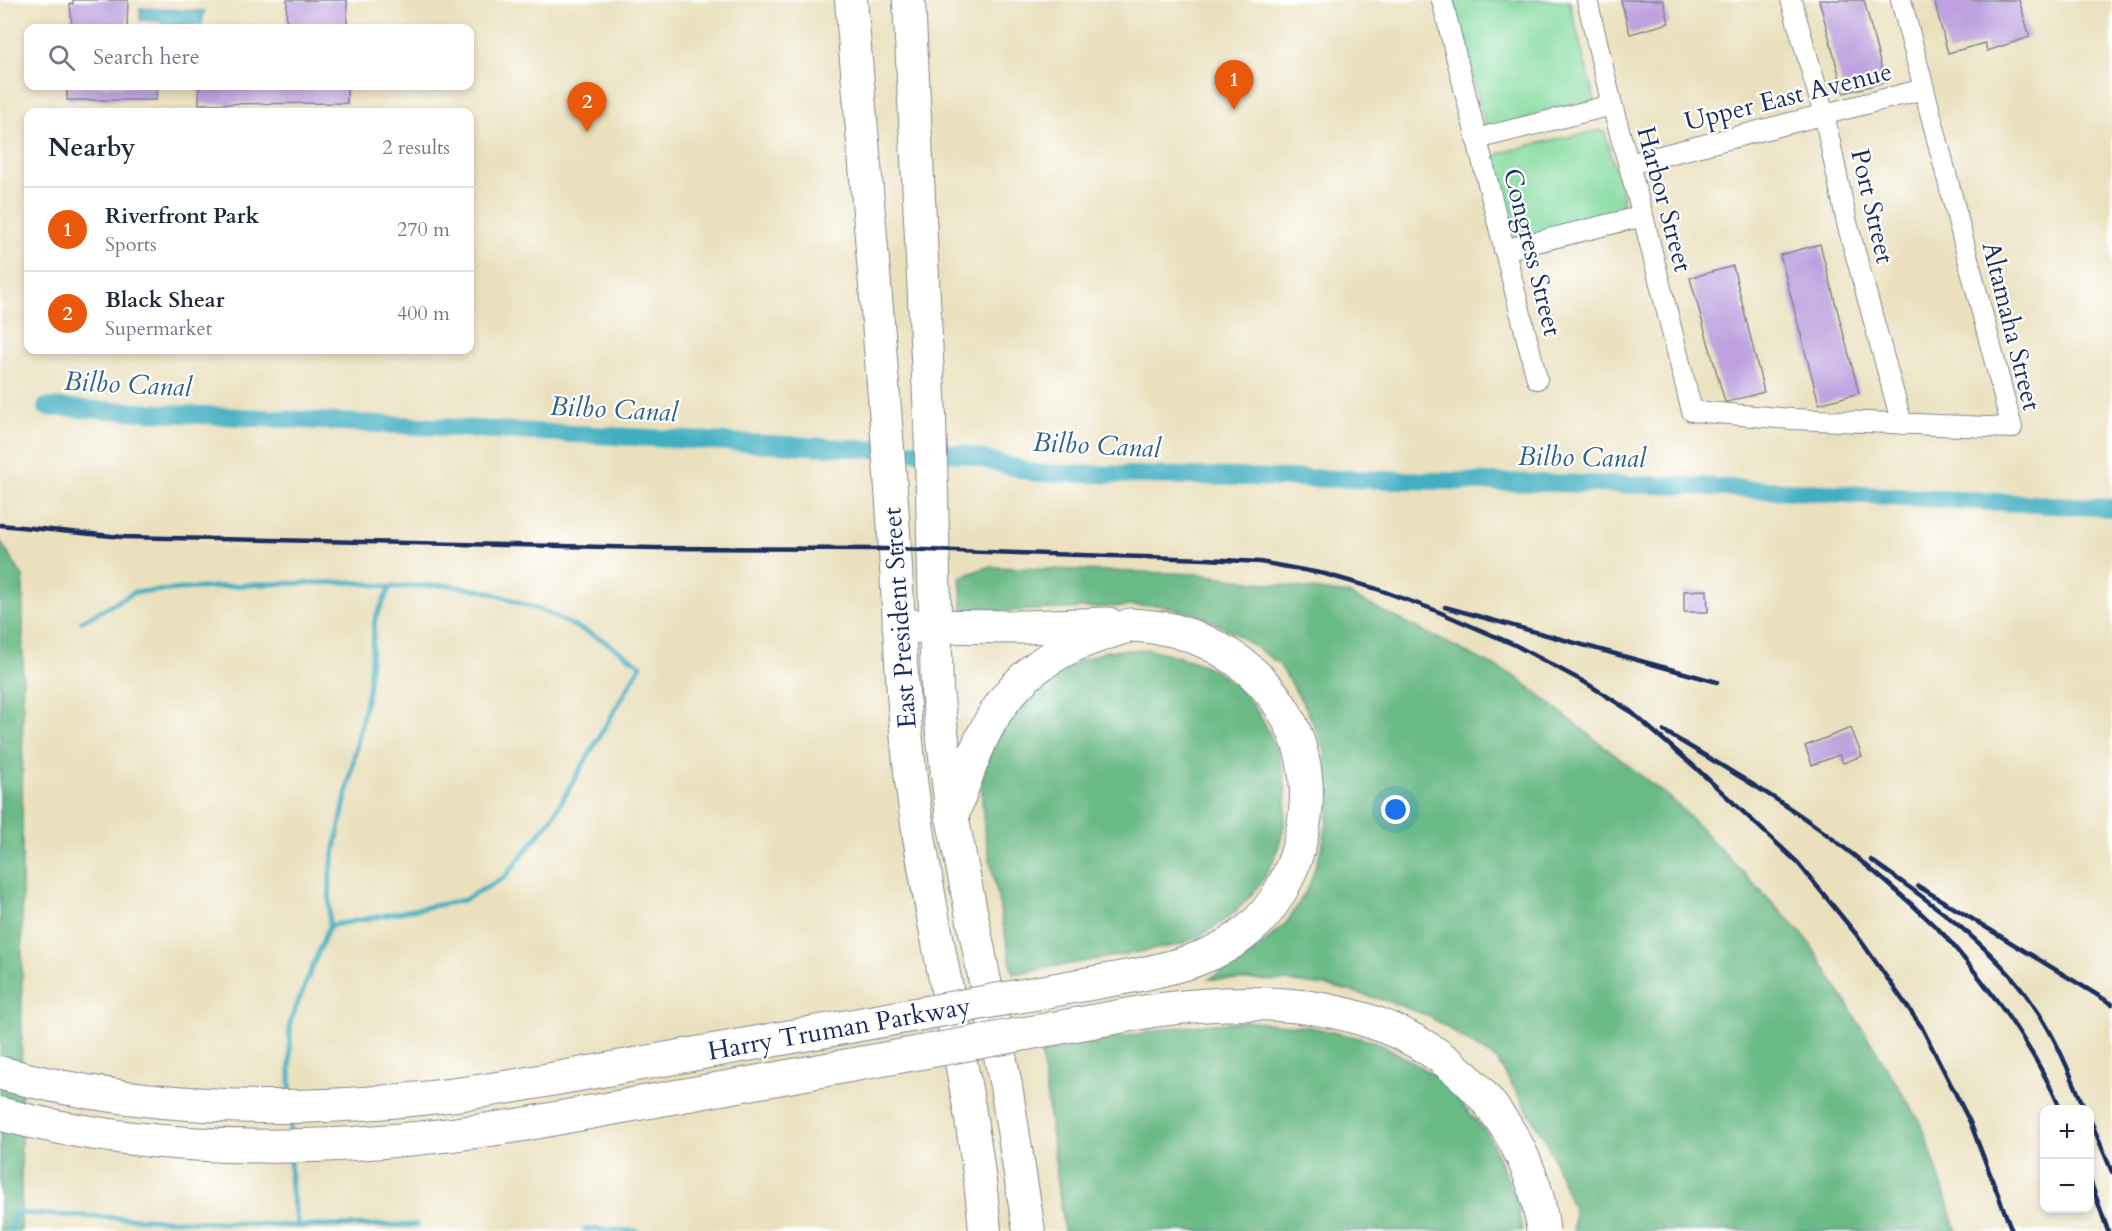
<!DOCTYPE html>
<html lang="en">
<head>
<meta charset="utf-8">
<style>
	body { margin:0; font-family:Cardo,serif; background:#f2f2f3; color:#1f2937 }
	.controls { position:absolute; right:18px; bottom:18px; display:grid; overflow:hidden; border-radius:12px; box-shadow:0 3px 9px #0003 }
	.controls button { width:54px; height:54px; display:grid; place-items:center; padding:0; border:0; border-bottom:2px solid #e0e1e3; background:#fff; color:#1f2937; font:30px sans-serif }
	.you { position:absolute; left:1396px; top:810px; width:21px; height:21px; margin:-15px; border:4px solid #fff; border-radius:50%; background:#1a73e8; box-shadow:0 0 0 9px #1a73e833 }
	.badge { display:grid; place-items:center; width:39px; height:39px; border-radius:50%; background:#ea580c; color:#fff; font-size:20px; font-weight:700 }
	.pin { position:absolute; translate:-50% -50px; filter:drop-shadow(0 2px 3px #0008) }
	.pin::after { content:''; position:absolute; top:32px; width:21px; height:18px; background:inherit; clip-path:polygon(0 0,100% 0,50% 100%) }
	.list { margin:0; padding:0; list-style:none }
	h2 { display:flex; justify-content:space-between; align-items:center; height:78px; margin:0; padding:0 24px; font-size:26px }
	h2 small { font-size:20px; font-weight:400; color:#747a83 }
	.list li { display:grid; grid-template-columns:39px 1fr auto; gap:18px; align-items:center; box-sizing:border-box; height:84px; padding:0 24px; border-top:2px solid #e0e1e3 }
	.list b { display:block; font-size:22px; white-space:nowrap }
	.list p { margin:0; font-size:20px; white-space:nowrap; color:#747a83 }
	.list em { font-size:20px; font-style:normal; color:#747a83 }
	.icon { flex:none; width:33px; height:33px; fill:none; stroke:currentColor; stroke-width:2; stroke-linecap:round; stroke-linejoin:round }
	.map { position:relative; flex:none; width:2112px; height:1231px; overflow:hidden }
	.search { position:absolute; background:#fff; box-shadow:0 3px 9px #0003; left:24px; top:24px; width:450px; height:66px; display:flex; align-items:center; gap:15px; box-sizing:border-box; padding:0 21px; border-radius:12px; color:#747a83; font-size:22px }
	.panel { position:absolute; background:#fff; box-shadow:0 3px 9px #0003; left:24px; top:108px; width:450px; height:246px; border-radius:12px }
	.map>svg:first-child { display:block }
	.green { fill:#83da9f; stroke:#4f847e; stroke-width:1.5 }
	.forest { fill:#6aba86; stroke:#427472; stroke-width:1.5 }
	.water { fill:#43afc1; stroke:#2f6f90; stroke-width:1.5 }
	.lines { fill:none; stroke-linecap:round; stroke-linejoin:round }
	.stream { stroke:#43afc1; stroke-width:5 }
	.canal { stroke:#43afc1; stroke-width:18 }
	.building { fill:#bea1de }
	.street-casing { stroke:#82888e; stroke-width:22 }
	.primary-casing { stroke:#82888e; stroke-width:34 }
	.highway-casing { stroke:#82888e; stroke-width:35 }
	.street { stroke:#fff; stroke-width:20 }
	.primary { stroke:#fff; stroke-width:32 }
	.highway { stroke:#fff; stroke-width:33 }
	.rail { stroke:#1b2f5e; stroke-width:4.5 }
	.highway-bridge-casing { stroke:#82888e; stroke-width:35; stroke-linecap:butt }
	.highway-bridge { stroke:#fff; stroke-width:33 }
	.labels { text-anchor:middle; stroke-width:4.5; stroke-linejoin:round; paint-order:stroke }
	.street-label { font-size:26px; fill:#1b2f5e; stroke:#fff }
	.water-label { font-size:27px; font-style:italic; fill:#2b6286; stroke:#fff }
</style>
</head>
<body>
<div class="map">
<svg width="2112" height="1231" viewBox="0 0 2112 1231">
	<rect width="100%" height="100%" fill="#fff"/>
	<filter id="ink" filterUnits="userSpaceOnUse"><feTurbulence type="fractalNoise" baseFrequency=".0167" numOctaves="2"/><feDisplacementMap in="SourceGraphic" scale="12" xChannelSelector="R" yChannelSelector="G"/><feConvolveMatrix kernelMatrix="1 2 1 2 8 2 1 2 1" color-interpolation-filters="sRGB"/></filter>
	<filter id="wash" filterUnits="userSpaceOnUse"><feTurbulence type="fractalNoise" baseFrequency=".008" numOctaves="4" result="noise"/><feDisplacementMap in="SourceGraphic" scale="24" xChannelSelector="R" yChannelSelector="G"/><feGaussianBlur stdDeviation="1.35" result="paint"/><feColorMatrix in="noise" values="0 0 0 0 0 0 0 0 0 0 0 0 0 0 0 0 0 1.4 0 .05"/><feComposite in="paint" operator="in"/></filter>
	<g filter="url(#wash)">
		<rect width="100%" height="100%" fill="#eae0bd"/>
		<!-- green -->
		<path class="green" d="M1453,0H1569L1595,101L1499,126L1485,124Z
			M1601,130L1605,133L1607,140L1623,198L1622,209L1526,238L1516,237L1510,227L1494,162L1498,154L1530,145Z"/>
		<!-- forest -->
		<path class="forest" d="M0,541L23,577L21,1231H0Z
			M987,567L1198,574L1348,594L1516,677L1677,804L1807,939L1922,1125L1957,1231H1574V1211L1547,1143L1497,1060L1429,1016L1391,1002L1333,987L1286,981L1209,979L1252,954L1288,921L1309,886L1322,847L1329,811L1325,750L1306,708L1279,664L1233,632L1198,615L1158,605L963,613L960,577Z
			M1149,649C1176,656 1203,661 1226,678C1249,695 1265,721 1276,748C1308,833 1261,914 1179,945L1013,974L984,829L981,782L994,738L1023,703L1067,666L1107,651Z
			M1246,1021L1311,1027L1380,1043L1439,1078L1488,1134L1518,1203L1522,1231H1064L1041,1052L1169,1028Z"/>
		<!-- water -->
		<path class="water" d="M140,8L204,11L202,24C188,26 175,29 161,28L163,23L159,21L140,20Z"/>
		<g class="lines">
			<!-- stream -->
			<path class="stream" d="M82,621L135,592L264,584L352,582L390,587L447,585L489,592L545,612L601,639L641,665L552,818L505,877L464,900L329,926L330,873L368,691L375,619L390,587
				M290,1094V1022L329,926
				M290,1115V1136
				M298,1226L417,1225
				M585,1229L637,1231
				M12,1231L14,1213L298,1226L291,1189L290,1157"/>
			<!-- canal -->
			<path class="canal" d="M46,407L964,454L1035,473L1694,486L2112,508"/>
		</g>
		<g id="blocks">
			<!-- building -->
			<path class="building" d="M73,0H128L127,28H72L70,3L73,4Z
				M287,0H347V28H286Z
				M1621,0H1663L1669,23L1630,34Z
				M1819,0H1864L1885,82L1844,93Z
				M1934,0H2019L2030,37L1987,51L1985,43L1948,53Z
				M67,86H157L156,100H67Z
				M199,86H347V103L199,104Z
				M1820,244L1859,393L1819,404L1780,255Z
				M1733,266L1764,392L1727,402H1725L1690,278Z
				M1707,590L1708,612H1684V591Z
				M1851,728L1862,756L1843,763L1839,755L1812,765L1805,746Z"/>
		</g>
	</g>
	<g filter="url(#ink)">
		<use href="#blocks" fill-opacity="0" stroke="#82888e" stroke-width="1.5"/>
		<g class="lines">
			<!-- street casing -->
			<g class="street-casing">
				<path id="street" d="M1442,0L1537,379
					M1587,0L1612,105L1643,216L1692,411L1792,419L2012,428L1901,0
					M1791,0L1824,114L1847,223L1902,424
					M1476,139L1612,105
					M1629,164L1924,89
					M1504,250L1643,216"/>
			</g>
			<!-- primary casing -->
			<g class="primary-casing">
				<path id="primary" d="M851,0C865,168 880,335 892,503C899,600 900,698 913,795C932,941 973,1084 985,1231
					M909,0L930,417L937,690L952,816L1006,1086L1029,1231"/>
			</g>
			<!-- highway casing -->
			<g class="highway-casing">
				<path id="highway" d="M899,626L1023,627L1108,624
					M952,816C978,743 995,683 1070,647C1089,638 1110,632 1131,625"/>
			</g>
			<!-- street -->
			<use href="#street" class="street"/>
			<!-- primary -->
			<use href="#primary" class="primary"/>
			<!-- highway -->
			<use href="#highway" class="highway"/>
			<!-- rail -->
			<path class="rail" d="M0,525L122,537L654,548L895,549L1207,559L1260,562L1325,574L1377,589L1432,609L1515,645L1586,683L1630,711L1696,768L1798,863L1856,934L1921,1026L1970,1122L2012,1231
				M1445,607L1717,682
				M1664,731C1718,764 1774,795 1825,833C1865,863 1903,895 1939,930C1949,939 1957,951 1966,961C2003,1006 2038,1056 2061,1110
				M1871,860C1927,899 1993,946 2032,1003C2055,1035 2070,1073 2085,1110
				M1918,886L2112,1004
				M2090,1119L2112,1172
				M2090,1180L2108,1231"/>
			<!-- highway-bridge casing -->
			<g class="highway-bridge-casing">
				<path id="highway-bridge" d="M0,1073C168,1117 343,1114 514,1086L1138,975C1179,966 1218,957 1251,928C1275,907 1292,874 1300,842C1326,745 1271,658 1176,631C1161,627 1146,626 1131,625
					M0,1114C170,1158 348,1152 520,1125L1150,1011C1284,992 1424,1002 1505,1125C1525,1156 1540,1194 1543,1231"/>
			</g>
			<!-- highway-bridge -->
			<use href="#highway-bridge" class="highway-bridge"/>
		</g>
	</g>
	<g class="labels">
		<!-- street labels -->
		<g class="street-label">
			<text transform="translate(1788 96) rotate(-14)" y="9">Upper East Avenue</text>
			<text transform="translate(1665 199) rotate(75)" y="9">Harbor Street</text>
			<text transform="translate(1873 206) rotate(77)" y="9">Port Street</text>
			<text transform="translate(1533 252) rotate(76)" y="9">Congress Street</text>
			<text transform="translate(2012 326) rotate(76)" y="9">Altamaha Street</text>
			<text transform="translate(899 618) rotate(-94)" y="9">East President Street</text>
			<text transform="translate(839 1028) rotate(-10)" y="9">Harry Truman Parkway</text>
		</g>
		<!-- water labels -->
		<g class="water-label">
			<text transform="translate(128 384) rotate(3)" y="9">Bilbo Canal</text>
			<text transform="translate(614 409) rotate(3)" y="9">Bilbo Canal</text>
			<text transform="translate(1097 445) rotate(3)" y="9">Bilbo Canal</text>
			<text transform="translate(1582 457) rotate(1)" y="9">Bilbo Canal</text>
		</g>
	</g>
</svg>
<div class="controls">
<button>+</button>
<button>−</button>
</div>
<div class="you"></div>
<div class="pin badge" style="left:1234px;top:110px">1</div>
<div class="pin badge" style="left:587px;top:132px">2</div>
<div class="search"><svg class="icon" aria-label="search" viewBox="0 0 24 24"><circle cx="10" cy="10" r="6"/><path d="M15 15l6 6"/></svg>Search here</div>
<section class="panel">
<h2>Nearby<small>2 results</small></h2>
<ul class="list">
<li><span class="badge">1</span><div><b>Riverfront Park</b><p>Sports</p></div><em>270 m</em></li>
<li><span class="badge">2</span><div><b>Black Shear</b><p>Supermarket</p></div><em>400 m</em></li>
</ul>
</section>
</div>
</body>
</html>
